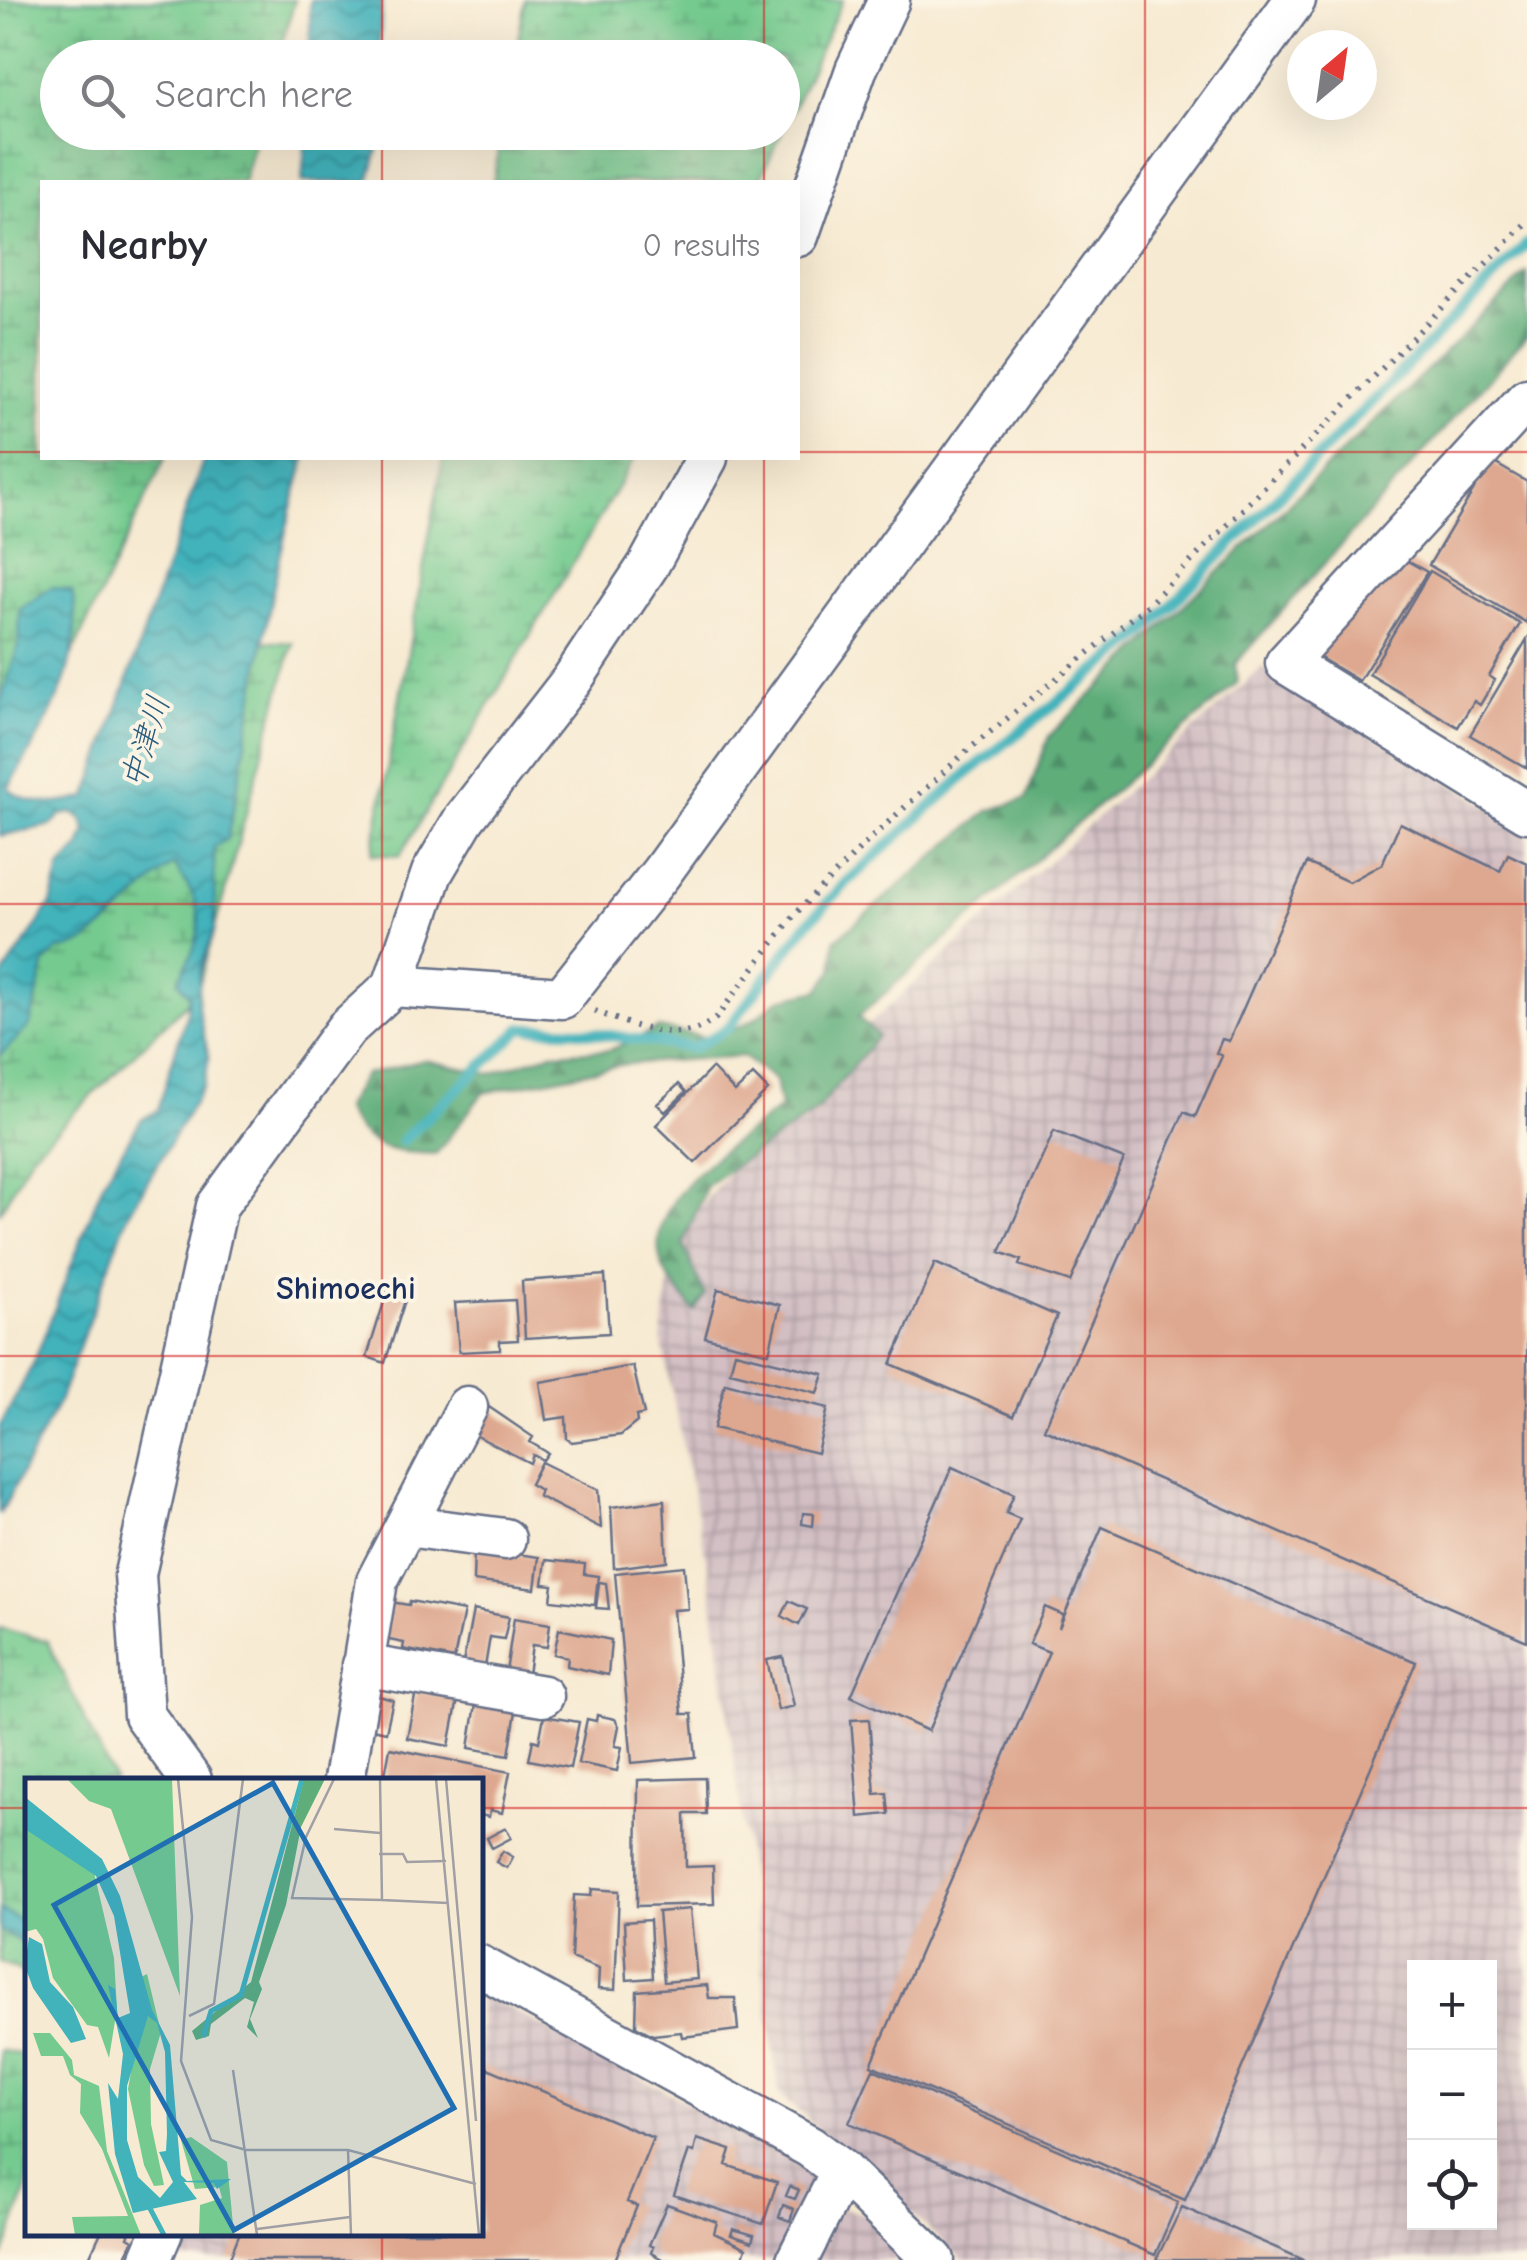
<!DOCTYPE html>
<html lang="en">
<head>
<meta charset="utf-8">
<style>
	body { margin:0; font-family:"Comic Neue","Klee One",sans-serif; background:#f7f7f7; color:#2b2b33 }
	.controls { position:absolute; right:30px; bottom:30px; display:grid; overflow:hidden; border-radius:0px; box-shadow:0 10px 40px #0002 }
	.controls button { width:90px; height:90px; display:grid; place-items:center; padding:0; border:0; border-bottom:2px solid #e1e1e2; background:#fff; color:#2b2b33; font:50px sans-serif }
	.compass { position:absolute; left:1287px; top:30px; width:90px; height:90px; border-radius:50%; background:#fff; box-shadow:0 10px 40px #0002; rotate:29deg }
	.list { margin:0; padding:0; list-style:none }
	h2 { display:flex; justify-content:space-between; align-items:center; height:130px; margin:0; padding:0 40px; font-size:42px }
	h2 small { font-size:32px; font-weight:400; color:#7c7c81 }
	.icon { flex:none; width:55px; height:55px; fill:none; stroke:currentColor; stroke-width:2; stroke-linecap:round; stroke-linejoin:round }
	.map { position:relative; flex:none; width:1527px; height:2260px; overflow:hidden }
	.search { position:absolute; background:#fff; box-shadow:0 10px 40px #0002; left:40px; top:40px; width:760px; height:110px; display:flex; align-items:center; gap:25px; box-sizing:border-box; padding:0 35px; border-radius:55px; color:#7c7c81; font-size:38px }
	.panel { position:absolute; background:#fff; box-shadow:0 10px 40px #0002; left:40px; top:180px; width:760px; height:280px; border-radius:0px }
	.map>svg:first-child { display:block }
	.industrial { fill:url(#industrial-grid); fill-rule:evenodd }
	.forest { fill:url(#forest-firs); stroke:#3d6e6c; stroke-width:2.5 }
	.wetland { fill:url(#wetland-marsh); stroke:#487c76; stroke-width:2.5 }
	.water { fill:url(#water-waves); stroke:#2e708c; stroke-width:2.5 }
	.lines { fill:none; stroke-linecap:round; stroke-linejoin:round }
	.stream { stroke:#42b2bb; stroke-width:11 }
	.building { fill:#dea78f }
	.minor-casing { stroke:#687087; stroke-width:45 }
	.path { stroke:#687087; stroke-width:6; stroke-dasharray:2.5 8; stroke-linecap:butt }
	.minor { stroke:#fff; stroke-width:40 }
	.grid { fill:none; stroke:#d62828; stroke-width:2.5; stroke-opacity:0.55 }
	.labels { text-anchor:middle; stroke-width:8; stroke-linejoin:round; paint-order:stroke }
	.water-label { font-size:32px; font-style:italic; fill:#295d7f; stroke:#fcf5e5 }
	.neighbourhood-label { font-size:32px; font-weight:bold; fill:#1b2f5e; stroke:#fcf5e5 }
	.inset-river { fill:none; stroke:#42b2bb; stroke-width:5 }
	.inset-road { fill:none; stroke:#9f9fa4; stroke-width:2.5 }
	.view { fill:#1f6fb2; fill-opacity:0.15; stroke:#1f6fb2; stroke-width:5 }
	.inset-edge { fill:none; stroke:#1b2f5e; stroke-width:5 }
</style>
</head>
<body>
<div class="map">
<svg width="1527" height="2260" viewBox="0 0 1527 2260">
	<defs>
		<pattern id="industrial-grid" width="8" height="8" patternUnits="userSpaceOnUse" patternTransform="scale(2.5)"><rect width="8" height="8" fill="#d2bec3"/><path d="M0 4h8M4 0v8" fill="none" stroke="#aa9ba2"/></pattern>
		<pattern id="forest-firs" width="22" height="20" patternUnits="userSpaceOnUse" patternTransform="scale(2.5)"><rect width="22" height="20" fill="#5fae7a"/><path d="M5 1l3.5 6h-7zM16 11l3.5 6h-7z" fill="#4e8e67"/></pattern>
		<pattern id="wetland-marsh" width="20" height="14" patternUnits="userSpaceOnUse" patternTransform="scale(2.5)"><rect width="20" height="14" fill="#74ca8f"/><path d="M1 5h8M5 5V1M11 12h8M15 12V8" fill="none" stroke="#5ea478"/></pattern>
		<pattern id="water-waves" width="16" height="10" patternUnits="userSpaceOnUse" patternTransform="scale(2.5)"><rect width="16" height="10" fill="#42b2bb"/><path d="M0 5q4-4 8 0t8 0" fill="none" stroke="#36919b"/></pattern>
	</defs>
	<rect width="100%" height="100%" fill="#fcf5e5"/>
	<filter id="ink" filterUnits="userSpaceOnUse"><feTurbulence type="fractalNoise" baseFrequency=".01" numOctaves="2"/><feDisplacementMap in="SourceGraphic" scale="20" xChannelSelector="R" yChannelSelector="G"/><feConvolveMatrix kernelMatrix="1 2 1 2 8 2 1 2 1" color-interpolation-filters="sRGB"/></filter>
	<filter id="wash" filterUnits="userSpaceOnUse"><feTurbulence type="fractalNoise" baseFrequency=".0048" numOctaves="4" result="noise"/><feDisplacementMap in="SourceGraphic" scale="40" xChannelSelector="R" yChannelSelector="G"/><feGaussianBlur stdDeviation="2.25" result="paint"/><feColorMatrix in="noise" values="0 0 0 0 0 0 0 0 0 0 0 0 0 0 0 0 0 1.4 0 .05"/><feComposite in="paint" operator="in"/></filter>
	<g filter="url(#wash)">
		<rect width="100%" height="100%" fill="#f7ead2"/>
		<!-- industrial -->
		<path class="industrial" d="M1263,667L1527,830V2260H963L779,2094L709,1572L661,1339L676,1235L809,1079ZM1414,1968H1490V2222H1414Z
			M480,1993L789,2157L822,2181L791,2260H167L179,2233L480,2232Z
			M841,2208L865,2214L912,2260H801Z"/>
		<!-- forest -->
		<path class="forest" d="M1527,273V336L1235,664L1238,682L858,1017L878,1036L815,1112L707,1185L683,1244L705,1295L694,1311C684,1297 663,1275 660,1259C645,1194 739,1141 780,1108L775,1080L742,1056L626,1064L483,1093L436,1154C390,1152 367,1151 344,1109L364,1075L424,1060L490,1074L552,1053L610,1050L659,1028L714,1039L754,1019L780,999L819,990L833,970L835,940L988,811L1026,799L1049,736Z"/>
		<!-- wetland -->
		<path class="wetland" d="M0,0H295L278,57L58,58V132L257,133L243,182H42V458H165L32,739L0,780Z
			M525,0H843L783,130L782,58L515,57Z
			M502,132H781V133L759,182H493Z
			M443,458H635L400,856L372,854Z
			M240,640L293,643L197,993L31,1155L0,1213V1013Z
			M0,1628L47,1641L114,1780H28L27,1974L0,1962Z
			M0,2050L28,2056L27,2189L2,2260Z"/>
		<!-- water -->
		<path class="water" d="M310,0H382L379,57H310Z
			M306,133H377L378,149L369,182H302Z
			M204,458H306C267,582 255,712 227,839L214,847L215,929L200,971L198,1007L209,1058L204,1085L128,1215L60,1399L0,1515V1426L34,1362L104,1180L141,1120L158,1110L187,1011L189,995L178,981C206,930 207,912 174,864C146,883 87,955 59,949L45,962L30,1025L0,1056V980L51,904L60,868L80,847L86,831L82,820L73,813L60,815L52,825L0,836V702L19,643L20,609L52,587L72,591C87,667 44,726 8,789C32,807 59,805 87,797Z
			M0,1910L27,1923V1946L0,1930Z"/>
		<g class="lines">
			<!-- stream -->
			<path class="stream" d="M402,1141L522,1028L573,1030L694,1048L728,1028L808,923L847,882L969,772L1143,634L1527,244"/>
		</g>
		<g id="blocks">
			<!-- building -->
			<path class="building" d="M1491,461L1527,482V623L1429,565Z
				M1402,558L1427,572L1359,681L1312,653Z
				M1430,571L1520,624L1489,676L1495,680L1480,705L1474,701L1458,727L1369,674Z
				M1527,639V768L1470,735Z
				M1400,823L1500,871L1508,854L1527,863V1641L1044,1429L1184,1112L1195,1117L1222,1056L1216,1053L1222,1039L1229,1041L1307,863L1349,882L1382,864Z
				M712,1068L735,1092L753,1075L768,1090L695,1163L656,1125Z
				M679,1084L686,1092L665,1112L657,1104Z
				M1054,1131L1124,1159L1070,1282L1019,1265L1021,1260L1000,1252Z
				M935,1263L1057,1316L1013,1416L891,1364Z
				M605,1275L609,1333L525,1338L522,1281Z
				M388,1289L407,1294L385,1363L367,1357Z
				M718,1289L780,1305L769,1353L705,1337Z
				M515,1300L518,1340L500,1341V1350L459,1352L455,1303Z
				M735,1352L824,1374L818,1393L730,1371Z
				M633,1366L644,1414L636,1416L637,1422L621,1435L572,1442L567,1439L566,1417L546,1420L540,1382Z
				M725,1383L828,1408L817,1453L714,1428Z
				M483,1403L533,1437L530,1442L548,1453L543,1460L533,1455L530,1463L467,1431Z
				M541,1462L598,1490L601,1528L538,1496L540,1490L530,1484Z
				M952,1467L1014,1494L1006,1513L1020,1519L928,1731L851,1696Z
				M664,1500L667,1561L614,1568L611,1507Z
				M803,1513L814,1514L813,1526L802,1524Z
				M1102,1527L1416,1662L1185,2200L871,2065L1049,1652L1029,1644L1045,1607L1063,1615L1059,1628Z
				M474,1548L539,1557L535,1589L473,1581Z
				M546,1560L585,1564L584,1574L598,1576L595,1605L551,1600L553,1585L543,1584Z
				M684,1566L688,1609L673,1610L682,1714H692L696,1757L632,1763L615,1573Z
				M599,1582L606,1583L609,1609L596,1608Z
				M410,1601L464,1611L454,1659L403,1649L404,1643L384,1639L391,1602L409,1605Z
				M789,1601L807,1609L799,1625L782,1616Z
				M473,1610L509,1617L504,1639L490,1637L485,1667L463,1663Z
				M514,1618L550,1624L547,1647L532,1645L528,1675L506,1672Z
				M559,1629L611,1640L608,1675L567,1666L568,1657L554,1654Z
				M783,1657L794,1706L778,1710L767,1660Z
				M416,1691L458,1699L449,1746L407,1738Z
				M375,1695L393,1700L386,1732L367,1728Z
				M476,1704L516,1711L509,1755L469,1748Z
				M597,1715L615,1719L619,1726L615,1746L622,1747L617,1771L578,1763L587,1719L596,1721Z
				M544,1716L579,1722L570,1768L529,1760L533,1740L539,1742Z
				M869,1719L875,1794L887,1793L889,1814L859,1817L851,1720Z
				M390,1748L510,1772L502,1813L490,1810L489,1817L480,1815V1780H384Z
				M705,1778L706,1814H685L686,1867L713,1866L714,1904L637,1906L638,1780Z
				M506,1828L511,1838L492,1848L487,1838Z
				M503,1851L513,1857L507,1868L496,1862Z
				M592,1889L619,1891L615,1990L598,1989L599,1969L571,1958L574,1895L591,1896Z
				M690,1909L697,1979L664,1982L658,1912Z
				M650,1920L653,1978L627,1980L624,1922Z
				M707,1985L709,1998H735L738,2030L682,2037L681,2032L653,2035L636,2026L637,1991Z
				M483,2066L653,2138L627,2202L637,2206L615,2260H229L240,2232H480Z
				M873,2069L1178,2202L1155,2255L849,2123Z
				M697,2139L731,2150L726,2165L777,2182L763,2224L674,2195L689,2151L694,2152Z
				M790,2186L799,2190L795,2199L786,2196Z
				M667,2204L717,2222L714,2233L746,2248L742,2260H664L651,2253L653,2247L649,2245Z
				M783,2205L794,2209L790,2221L779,2217Z
				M1182,2207L1304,2260H1156Z
				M733,2229L754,2235L752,2242L731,2235Z
				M101,2232H130L128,2237L133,2240L124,2260L89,2258Z"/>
		</g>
	</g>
	<g filter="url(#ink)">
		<use href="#blocks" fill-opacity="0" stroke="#687087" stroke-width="2.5"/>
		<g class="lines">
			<!-- minor casing -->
			<g class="minor-casing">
				<path id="minor" d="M798,236L856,70L889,0
					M1527,399L1286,663L1527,812
					M393,986L562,998L661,873L1295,0
					M406,1526L505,1539
					M362,1665L543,1696
					M191,1780L144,1715L135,1574L217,1206L346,1029L393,986L432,873L464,819L572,680L649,564L707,458
					M344,1780L377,1581L467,1407
					M480,1966L810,2147L842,2171L934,2260
					M150,2260L162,2232
					M797,2260L842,2171"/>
			</g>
			<!-- path -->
			<path class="path" d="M595,1011C633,1026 681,1047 716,1018L795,914L872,837L968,750L1149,604L1527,222"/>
			<!-- minor -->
			<use href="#minor" class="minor"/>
		</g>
	</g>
	<!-- grid -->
	<path class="grid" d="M382,0V58M764,0V58M1145,0V2260M382,132V182M764,132V182M0,452H42M798,452H1527M382,458V1780M764,458V2260M0,904H1527M0,1356H1527M0,1808H28M480,1808H1527M382,2232V2260"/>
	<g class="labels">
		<!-- water labels -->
		<g class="water-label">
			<text transform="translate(145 742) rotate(-73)" y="11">中津川</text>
		</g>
		<!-- neighbourhood labels -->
		<g class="neighbourhood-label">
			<text x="346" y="1299">Shimoechi</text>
		</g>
	</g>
	<!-- overview -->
	<g transform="translate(25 1778)">
		<rect width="458" height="458" fill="#f7ead2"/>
		<path d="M279,1H300L276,49L261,127L234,204L237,211L225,241L233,260L222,249L229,224L220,220L186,246L184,258L171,262L167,253L226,204Z" fill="#5fae7a"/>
		<path d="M42,1H147L155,218L86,31L64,23ZM0,39L68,90L89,180L92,231L84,280L73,249L62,247L28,200L18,161L11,151L0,154ZM122,196L136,254L125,291L126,346L139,407L129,408L119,387L103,311L116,237L114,200ZM8,255H25L47,282L49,297L74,308L82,373L116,457H50L47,439L103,438L77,371L55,335L56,306L45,297L38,278H16ZM166,359L202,384L209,457H174L175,427L197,420L194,409L170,411L156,362Z" fill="#74ca8f"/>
		<path d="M0,19L77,81L95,118L127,232L145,267L156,397L162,403L206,401L192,411L189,405L159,404L172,421L108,435L90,376L83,305L93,321L98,276L83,207L90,211L93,240L105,235L89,138L71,98L0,51ZM123,238L132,245L140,274L142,356L141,373L134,374L148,404L135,420L113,399L102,362V308ZM4,159L17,166L25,204L48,229L61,261L46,265L8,210L0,188Z" fill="#42b2bb" fill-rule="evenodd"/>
		<path class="inset-river" d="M178,259L186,233L216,217L277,1M120,421L139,457"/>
		<path class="inset-road" d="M153,1L167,139L156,283L186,362L221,372H323L451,406M309,1L281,59L267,120L357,122M355,1L357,122L423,125M411,1L454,457M421,1L451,343M309,51L355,55M354,76H378L382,84L421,83M164,238L189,226L218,1M208,292L232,457M323,372L326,457M232,451L325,439"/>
		<path class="view" d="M248,5L429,330L209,452L29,127Z"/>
		<rect width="458" height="458" class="inset-edge"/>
	</g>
</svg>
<div class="controls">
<button>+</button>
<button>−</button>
<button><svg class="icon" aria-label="locate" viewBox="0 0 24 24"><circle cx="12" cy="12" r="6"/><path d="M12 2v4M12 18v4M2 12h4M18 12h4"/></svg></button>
</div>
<svg class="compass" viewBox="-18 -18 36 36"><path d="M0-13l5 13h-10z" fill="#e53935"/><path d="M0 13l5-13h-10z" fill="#7c7c81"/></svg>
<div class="search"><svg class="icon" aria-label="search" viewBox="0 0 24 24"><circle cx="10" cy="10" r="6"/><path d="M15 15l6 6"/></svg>Search here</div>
<section class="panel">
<h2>Nearby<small>0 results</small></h2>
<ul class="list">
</ul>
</section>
</div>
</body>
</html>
